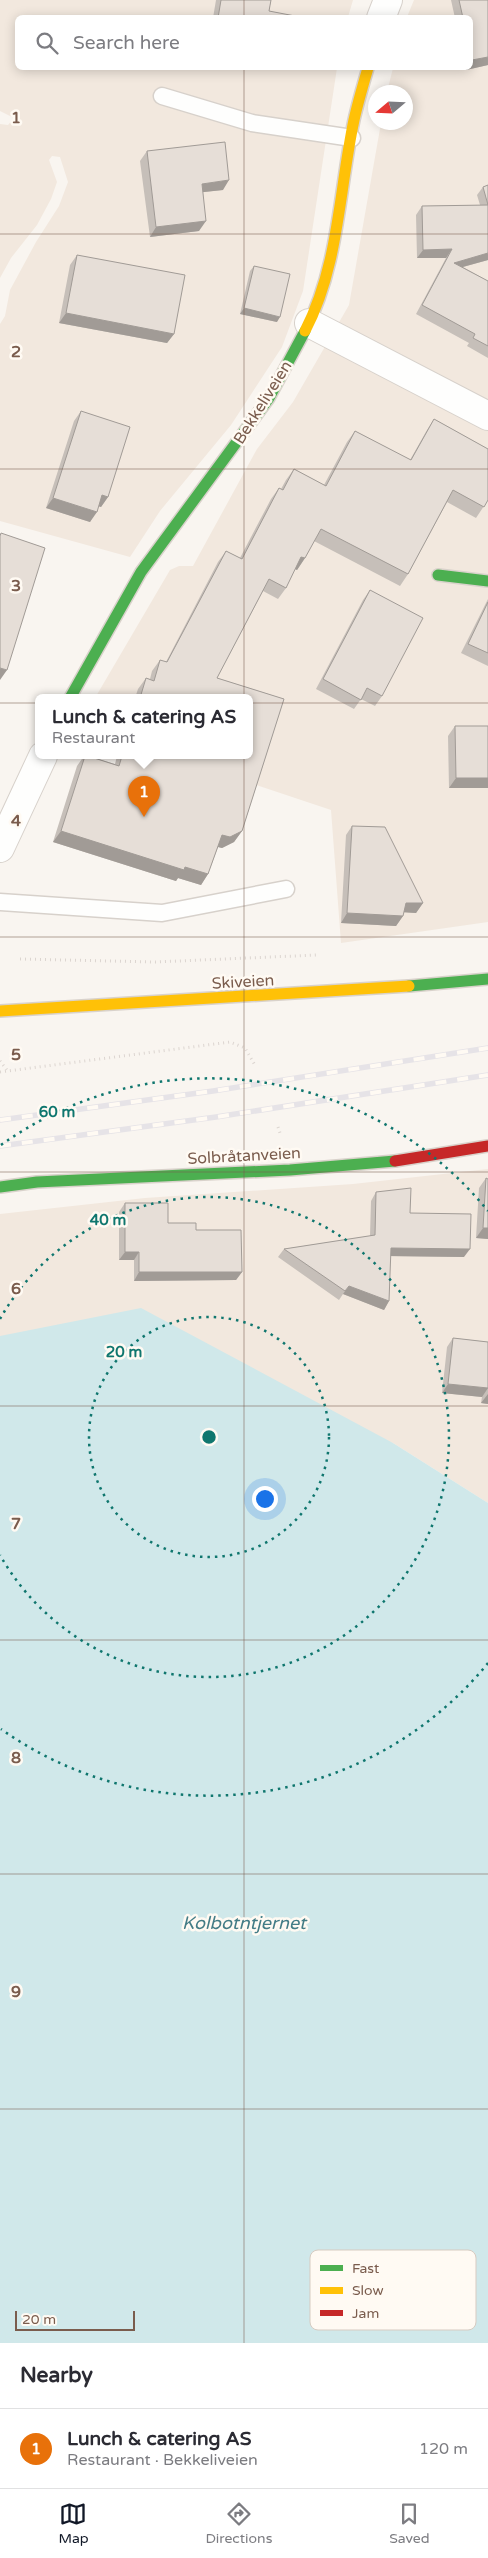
<!DOCTYPE html>
<html lang="en">
<head>
<meta charset="utf-8">
<style>
	body { margin:0; font-family:"Varela Round",sans-serif; background:#f2f2f3; color:#2b2b33 }
	.compass { position:absolute; left:368px; top:85px; width:45px; height:45px; border-radius:50%; background:#fff; box-shadow:0 2px 12px #0003; rotate:251deg }
	.scale { position:absolute; left:15px; bottom:12px; width:120px; box-sizing:border-box; padding-left:5px; border:2px solid #7a5c4d; border-top:0; font-size:14px; line-height:18px; white-space:nowrap; color:#7a5c4d; -webkit-text-stroke:4px #fffaf3; paint-order:stroke }
	.you { position:absolute; left:264px; top:1498px; width:18px; height:18px; margin:-12px; border:4px solid #fff; border-radius:50%; background:#1a73e8; box-shadow:0 0 0 8px #1a73e833 }
	.badge { display:grid; place-items:center; width:32px; height:32px; border-radius:50%; background:#111827; color:#fff; font-size:16px; font-weight:700 }
	.pin { position:absolute; translate:-50% -41px; filter:drop-shadow(0 1px 2px #0008) }
	.pin::after { content:''; position:absolute; top:26px; width:18px; height:15px; background:inherit; clip-path:polygon(0 0,100% 0,50% 100%) }
	.popup { position:absolute; left:35px; top:694px; width:218px; height:65px; box-sizing:border-box; display:grid; place-content:center; border-radius:8px; background:#fff; filter:drop-shadow(0 1px 4px #0005); font-size:16px; white-space:nowrap; color:#7c7c81 }
	.popup b { font-size:19px; color:#2b2b33 }
	.popup::after { content:''; position:absolute; left:50%; top:100%; margin-left:-10px; border:10px solid transparent; border-top-color:#fff }
	.list { margin:0; padding:0; list-style:none }
	h2 { display:flex; justify-content:space-between; align-items:center; height:65px; margin:0; padding:0 20px; font-size:21px }
	h2 small { font-size:16px; font-weight:400; color:#7c7c81 }
	.list li { display:grid; grid-template-columns:32px 1fr auto; gap:15px; align-items:center; box-sizing:border-box; height:80px; padding:0 20px; border-top:1px solid #e1e1e2 }
	.list b { display:block; font-size:19px; white-space:nowrap }
	.list p { margin:0; font-size:16px; white-space:nowrap; color:#7c7c81 }
	.list em { font-size:16px; font-style:normal; color:#7c7c81 }
	.icon { flex:none; width:28px; height:28px; fill:none; stroke:currentColor; stroke-width:2; stroke-linecap:round; stroke-linejoin:round }
	.map { position:relative; flex:none; width:488px; height:2343px; overflow:hidden }
	.search { position:absolute; background:#fff; box-shadow:0 2px 12px #0003; left:15px; right:15px; top:15px; height:55px; display:flex; align-items:center; gap:12px; box-sizing:border-box; padding:0 18px; border-radius:8px; color:#7c7c81; font-size:19px }
	.sheet { height:145px; background:#fff }
	nav { display:flex; justify-content:space-around; align-items:center; box-sizing:border-box; height:70px; border-top:1px solid #e1e1e2; background:#fff; font-size:14px; color:#7c7c81 }
	nav a { display:grid; justify-items:center; gap:2px }
	nav .on { color:#111827 }
	.map>svg:first-child { display:block }
	.residential { fill:#f2e8de }
	.water { fill:#d0e8ea }
	.lines { fill:none; stroke-linecap:round; stroke-linejoin:round }
	.lane-casing { stroke:#d7d1cb; stroke-width:19 }
	.street-casing { stroke:#d7d1cb; stroke-width:30 }
	.fast-casing { stroke:#d9d2cb; stroke-width:14 }
	.slow-casing { stroke:#d9d2cb; stroke-width:14 }
	.jam-casing { stroke:#d9d2cb; stroke-width:14 }
	.path { stroke:#dcd5d0; stroke-width:3; stroke-dasharray:1 4; stroke-linecap:butt }
	.lane { stroke:#fefefd; stroke-width:16 }
	.street { stroke:#fefefd; stroke-width:28 }
	.fast { stroke:#4caf50; stroke-width:11 }
	.slow { stroke:#ffc107; stroke-width:11 }
	.jam { stroke:#c62828; stroke-width:11 }
	.rail-casing { stroke:#e6e3e7; stroke-width:5.5 }
	.rail { stroke:#fffaf3; stroke-width:4; stroke-dasharray:11; stroke-linecap:butt }
	.wall { fill:#c6bfb9 }
	.shaded-wall { fill:#a19b96 }
	.building { fill:#e6ded7; stroke:#a19b96 }
	.grid { fill:none; stroke:#7a5c4d; stroke-width:1; stroke-opacity:0.55 }
	.ring { fill:none; stroke:#0f766e; stroke-width:2.5; stroke-dasharray:2.5 5 }
	.labels { text-anchor:middle; stroke-width:5; stroke-linejoin:round; paint-order:stroke }
	.street-label { font-size:16px; fill:#7a5c4d; stroke:#fffaf3 }
	.water-label { font-size:18px; font-style:italic; fill:#437c86; stroke:#fffaf3 }
	.key { fill:#fffaf3; stroke:#d7cbc1; stroke-width:1 }
	.key-label { font-size:14px; fill:#7a5c4d }
	.grid-label { font-size:16px; text-anchor:middle; font-weight:bold; fill:#7a5c4d; stroke:#fffaf3; stroke-width:5; stroke-linejoin:round; paint-order:stroke }
	.centre { fill:#0f766e; stroke:#fffaf3; stroke-width:2.5 }
	.ring-label { font-size:15px; text-anchor:middle; font-weight:bold; fill:#0f766e; stroke:#fffaf3; stroke-width:5; stroke-linejoin:round; paint-order:stroke }
</style>
</head>
<body>
<div class="map">
<svg width="488" height="2343" viewBox="0 0 488 2343">
	<rect width="100%" height="100%" fill="#f9f5f0"/>
	<!-- residential -->
	<path class="residential" d="M0,0H353L348,17L18,18V68H337L303,291L282,347L231,425L160,511L130,557L0,521V324L5,316L10,290L36,242L59,206L68,182L60,157L52,156L49,160L57,182L51,199L37,225L11,258L0,278V124L8,125L14,118L0,111Z
		M414,0H488V922L341,943L331,810L170,756H249V698H95L170,570L179,566H193L257,449L293,402L349,305L381,123L406,122V92H387L393,68H470V18L407,17Z
		M488,1169V1503L393,1443L0,1336V1214L145,1198L353,1184Z"/>
	<!-- water -->
	<path class="water" d="M141,1308L393,1443L488,1503V2343H0V1336Z"/>
	<g class="lines">
		<!-- lane casing -->
		<g class="lane-casing">
			<path id="lane" d="M162,96L252,123L352,138
				M0,902L162,913L286,889"/>
		</g>
		<!-- street casing -->
		<g class="street-casing">
			<path id="street" d="M381,18L388,0
				M309,323L488,416
				M0,848L43,756"/>
		</g>
		<!-- fast casing -->
		<g class="fast-casing">
			<path id="fast" d="M438,575L488,581
				M70,698L141,572L269,398L305,331
				M409,986L488,979
				M0,1187L37,1182L290,1170L395,1161"/>
		</g>
		<!-- slow casing -->
		<g class="slow-casing">
			<path id="slow" d="M305,331C339,266 339,190 354,120C358,102 363,85 368,68
				M0,1011L409,986"/>
		</g>
		<!-- jam casing -->
		<g class="jam-casing">
			<path id="jam" d="M395,1161L488,1146"/>
		</g>
		<!-- path -->
		<path class="path" d="M20,959L155,962L317,955
			M0,1061L7,1070
			M0,1072L230,1042L245,1048L256,1067
			M278,1127L281,1136"/>
		<!-- lane -->
		<use href="#lane" class="lane"/>
		<!-- street -->
		<use href="#street" class="street"/>
		<!-- fast -->
		<use href="#fast" class="fast"/>
		<!-- slow -->
		<use href="#slow" class="slow"/>
		<!-- jam -->
		<use href="#jam" class="jam"/>
		<!-- rail casing -->
		<g class="rail-casing">
			<path id="rail" d="M0,1120L213,1091L488,1048
				M0,1146L216,1117L488,1075"/>
		</g>
		<!-- rail -->
		<use href="#rail" class="rail"/>
	</g>
	<!-- wall -->
	<path class="wall" d="M216,0H271L269,11L294,18H213Z
		M451,0H488V65L466,70L465,68H470V18H455Z
		M147,151L223,190L203,192L199,231L150,237L140,161Z
		M488,185V260L463,267L488,281V358L467,346L469,343L416,314L446,258H417L416,215L422,206L480,205L477,195L483,187Z
		M77,255L174,334L167,343L59,323L70,265Z
		M254,266L277,322L240,314L250,271Z
		M81,411L108,497L101,507L98,506L90,522L46,508L74,421Z
		M434,419L488,449V500L476,518L447,502L408,574L400,586L314,541L305,558L297,570L295,569L286,588L278,599L263,591L217,678L284,699L242,831L234,842L222,848L218,847L208,874L201,885L178,878L176,881L53,842L77,766L84,756H88L115,764L117,756H249V698H135L138,689L146,678L150,679L152,671L160,660L166,662L218,562L226,551L240,558L271,499L279,488L281,489L286,480L294,469L324,485L347,442L355,431L410,460L427,430Z
		M370,590L382,696L375,706L361,699L354,709L316,689L363,600Z
		M488,599V666L461,653Z
		M455,726L488,788H449L448,736Z
		M352,826L423,903L416,913L403,912V916L396,926L341,923L346,835Z
		M486,1178L488,1179V1239L476,1238L479,1188Z
		M376,1192L410,1213L464,1257L390,1256L389,1301L384,1310L343,1294L339,1300L278,1257L284,1249L370,1236L371,1201Z
		M125,1203L168,1223L196,1230L242,1272L236,1280L134,1281V1260H119V1212Z
		M453,1338L488,1342V1404L481,1403L482,1397L442,1393L447,1347Z"/>
	<!-- shaded-wall -->
	<path class="shaded-wall" d="M488,57V65L466,70L467,68H470V62L472,60Z
		M229,180L223,190L195,193L202,184Z
		M206,221L199,231L150,237L156,227Z
		M452,249L446,258H417L423,250Z
		M488,253V260L448,271L454,263Z
		M244,308L280,317L277,322L240,314Z
		M66,313L174,334L167,343L59,323Z
		M102,495L108,497L101,507L95,505Z
		M53,498L97,512L90,522L46,508Z
		M301,557L305,558L297,570L293,568Z
		M0,668L7,670L0,680Z
		M456,778H488V788H449Z
		M61,831L185,867L208,874L201,885L178,878L176,881L53,842Z
		M242,831L234,842L222,848L214,846L222,835Z
		M406,903H423L416,913L399,912Z
		M347,913L403,916L396,926L341,923Z
		M483,1228H488V1239L476,1238Z
		M391,1248L470,1249L464,1257L385,1256Z
		M125,1252H139L134,1260H119Z
		M139,1272H242L236,1280L134,1281Z
		M349,1286L389,1301L384,1310L343,1294Z
		M448,1384L488,1388L482,1397L442,1393Z
		M488,1394V1404L481,1403Z"/>
	<!-- building -->
	<path class="building" d="M221,0H271L269,11L295,16L294,18H218Z
		M459,0H488V57L472,60L470,53V18H463Z
		M225,142L229,180L202,184L206,221L156,227L147,151Z
		M488,185V253L454,263L488,281V346L473,338L475,334L422,305L452,249L423,250L422,206L488,205L483,187Z
		M77,255L185,275L174,334L66,313Z
		M254,266L290,274L280,317L244,308Z
		M81,411L130,427L108,497L102,495L97,512L53,498Z
		M434,419L488,449V500L484,507L453,490L408,574L321,529L305,558L301,557L286,588L269,579L217,678L284,699L242,831L230,837L222,835L208,874L185,867L184,870L61,831L85,756H88L119,766L122,756H249V698H140L146,678L154,681L160,660L167,662L226,551L242,559L279,488L283,490L294,469L326,486L355,431L411,460Z
		M1,533L45,548L7,670L0,668V536Z
		M370,590L423,618L382,696L367,688L361,700L323,679Z
		M488,602V653L468,644Z
		M455,726H488V778H456Z
		M352,826L385,827L423,903H406L403,916L347,913Z
		M486,1178L488,1179V1228H483Z
		M411,1188L410,1213L471,1214L470,1249L391,1248L389,1301L349,1286L345,1291L284,1249L375,1235L376,1192Z
		M125,1203H168V1223H196V1230H241L242,1272H139V1252H125Z
		M453,1338L488,1342V1388L448,1384Z"/>
	<!-- grid -->
	<path class="grid" d="M244,0V18M244,68V2343M0,234H488M0,469H488M0,703H488M0,937H488M0,1172H488M0,1406H488M0,1640H488M0,1874H488M0,2109H488"/>
	<!-- distance rings -->
	<g class="ring">
		<circle cx="209" cy="1437" r="120"/>
		<path d="M0 1319A240 240 0 1 1 0 1555"/>
		<path d="M488 1663A359 359 0 0 1 1 1729M1 1145A359 359 0 0 1 488 1211"/>
	</g>
	<g class="labels">
		<!-- street labels -->
		<g class="street-label">
			<text transform="translate(262 402) rotate(-58)" y="6">Bekkeliveien</text>
			<text transform="translate(243 981) rotate(-3)" y="6">Skiveien</text>
			<text transform="translate(244 1155) rotate(-3)" y="6">Solbråtanveien</text>
		</g>
		<!-- water labels -->
		<g class="water-label">
			<text x="244" y="1929">Kolbotntjernet</text>
		</g>
	</g>
	<!-- legend -->
	<rect x="310" y="2250" width="166" height="80" rx="8" class="key"/>
	<rect x="320" y="2265" width="23" height="6" fill="#4caf50"/>
	<rect x="320" y="2287" width="23" height="7" fill="#ffc107"/>
	<rect x="320" y="2310" width="23" height="6" fill="#c62828"/>
	<g class="key-label">
		<text x="352" y="2273">Fast</text>
		<text x="352" y="2295">Slow</text>
		<text x="352" y="2318">Jam</text>
	</g>
	<g class="grid-label">
		<text x="16" y="123">1</text>
		<text x="16" y="357">2</text>
		<text x="16" y="591">3</text>
		<text x="16" y="826">4</text>
		<text x="16" y="1060">5</text>
		<text x="16" y="1294">6</text>
		<text x="16" y="1529">7</text>
		<text x="16" y="1763">8</text>
		<text x="16" y="1997">9</text>
	</g>
	<circle cx="209" cy="1437" r="8" class="centre"/>
	<g class="ring-label">
		<text x="57" y="1117">60 m</text>
		<text x="108" y="1225">40 m</text>
		<text x="124" y="1357">20 m</text>
	</g>
</svg>
<svg class="compass" viewBox="-18 -18 36 36"><path d="M0-13l5 13h-10z" fill="#e53935"/><path d="M0 13l5-13h-10z" fill="#7c7c81"/></svg>
<div class="scale">20 m</div>
<div class="you"></div>
<div class="pin badge" style="left:144px;top:817px;background:#e8710a">1</div>
<div class="popup"><b>Lunch &amp; catering AS</b>Restaurant</div>
<div class="search"><svg class="icon" aria-label="search" viewBox="0 0 24 24"><circle cx="10" cy="10" r="6"/><path d="M15 15l6 6"/></svg>Search here</div>
</div>
<section class="sheet">
<h2>Nearby<small></small></h2>
<ul class="list">
<li><span class="badge" style="background:#e8710a">1</span><div><b>Lunch &amp; catering AS</b><p>Restaurant · Bekkeliveien</p></div><em>120 m</em></li>
</ul>
</section>
<nav>
<a class="on"><svg class="icon" aria-label="map" viewBox="0 0 24 24"><path d="M3 6l6-2 6 2 6-2v14l-6 2-6-2-6 2zM9 4v14M15 6v14"/></svg>Map</a>
<a><svg class="icon" aria-label="directions" viewBox="0 0 24 24"><path d="M12 3l9 9-9 9-9-9zM9 14v-3h6M13 9l2 2-2 2"/></svg>Directions</a>
<a><svg class="icon" aria-label="saved" viewBox="0 0 24 24"><path d="M7 4h10v16l-5-4-5 4z"/></svg>Saved</a>
</nav>
</body>
</html>
